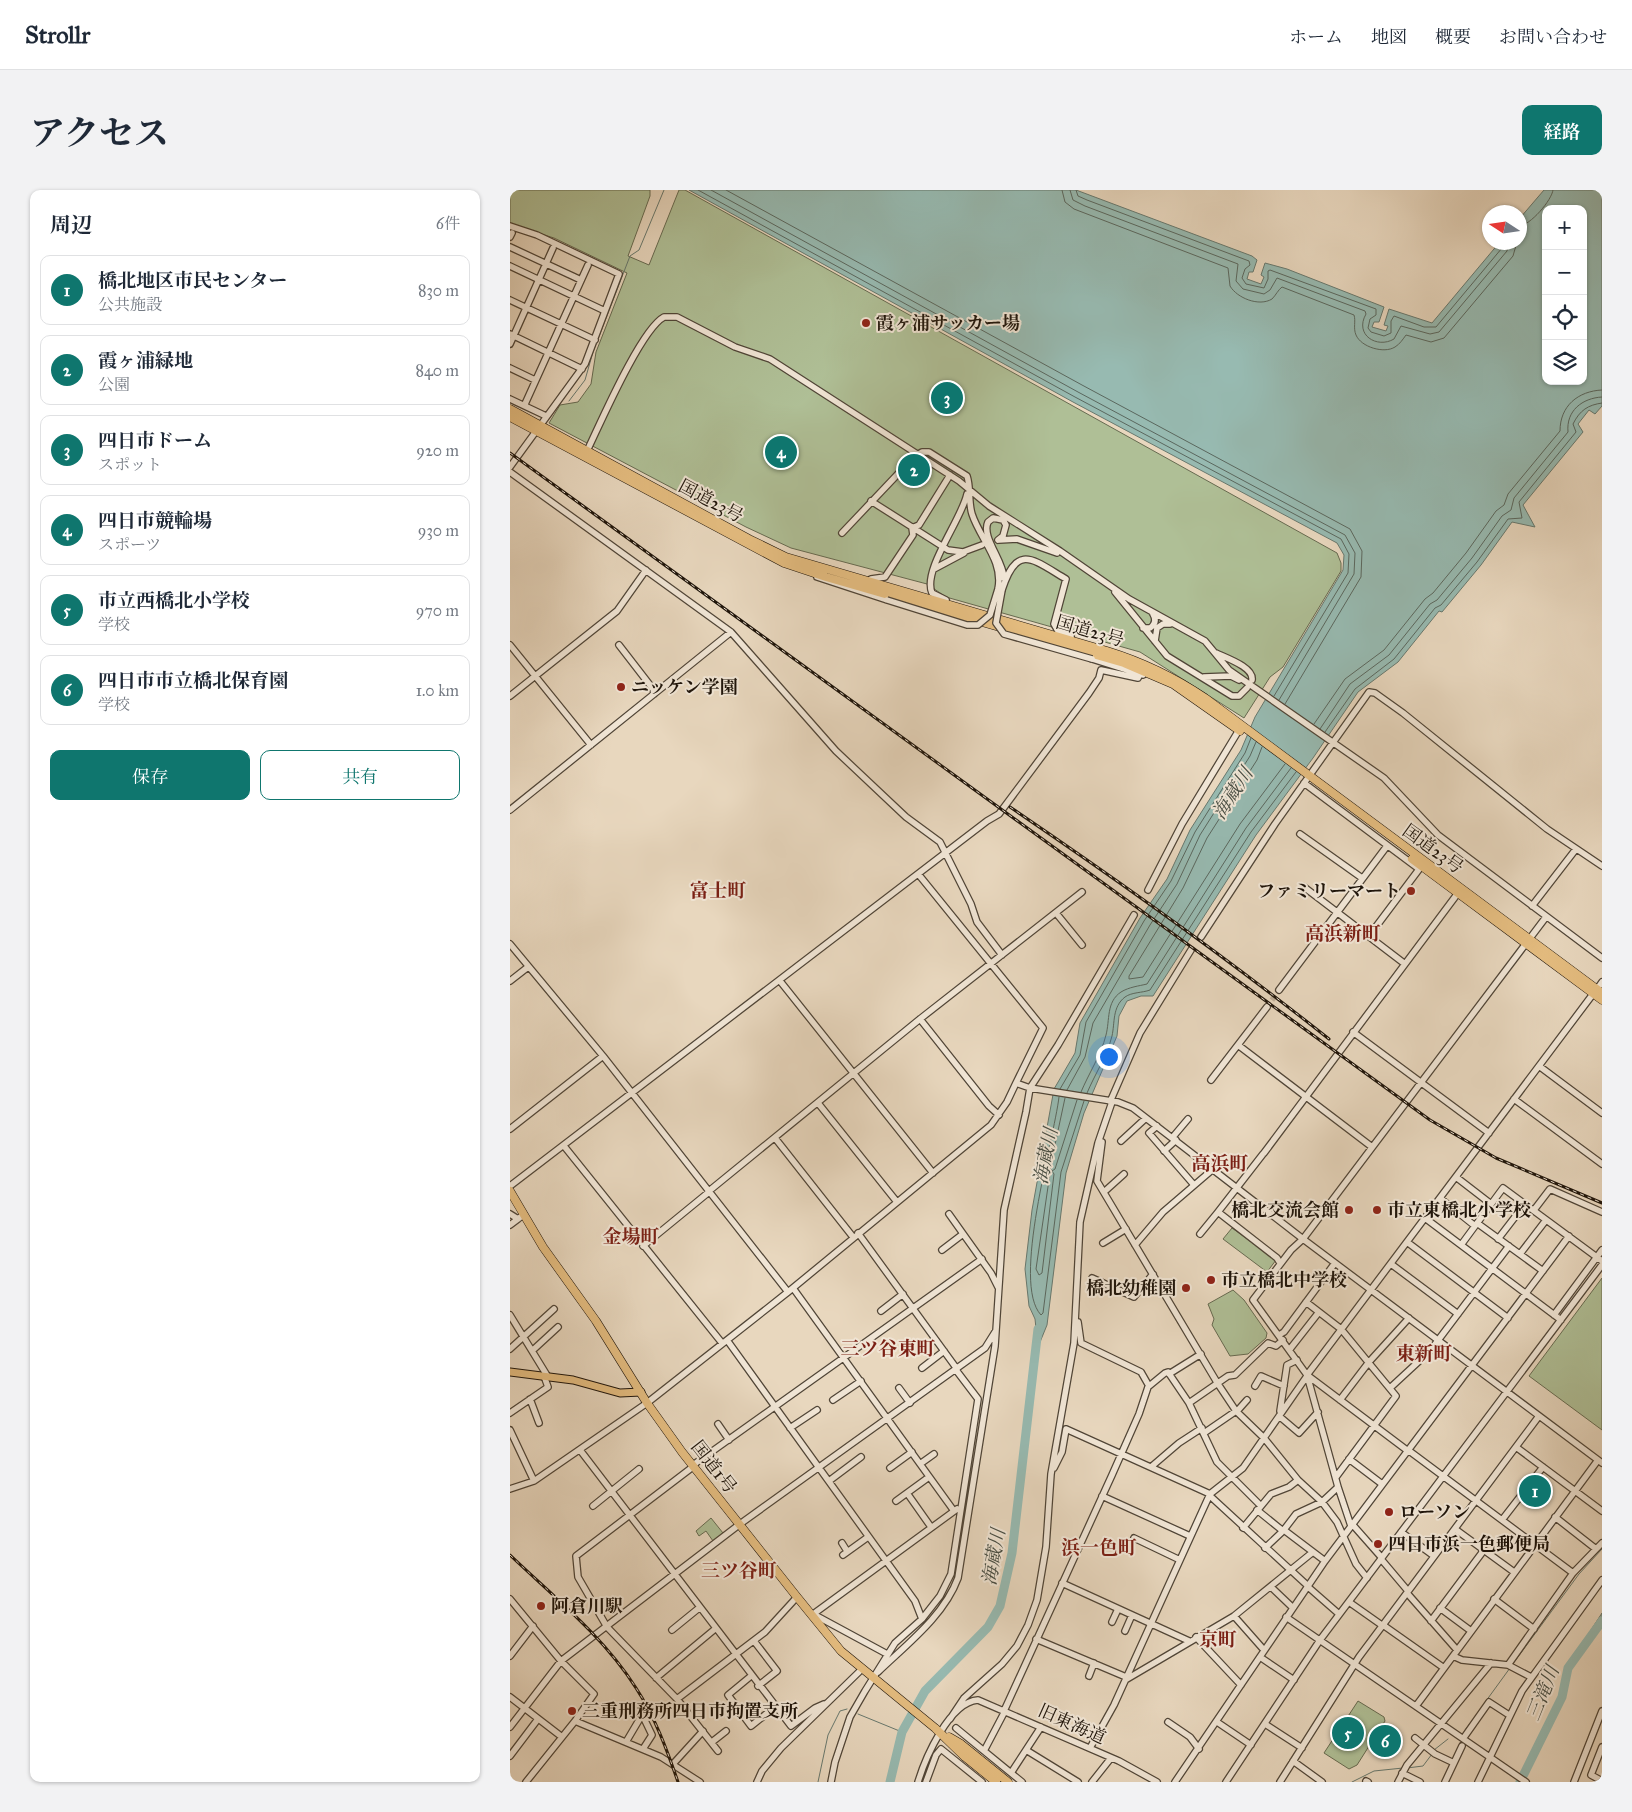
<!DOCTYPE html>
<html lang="ja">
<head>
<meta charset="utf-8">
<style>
	body { margin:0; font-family:"IM FELL Great Primer","Noto Serif JP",serif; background:#f2f2f3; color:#1f2937 }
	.controls { position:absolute; right:15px; top:15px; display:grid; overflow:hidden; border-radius:10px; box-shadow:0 1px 4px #0004 }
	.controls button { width:45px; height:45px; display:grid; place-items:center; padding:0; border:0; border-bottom:1px solid #e0e1e3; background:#fff; color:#1f2937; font:25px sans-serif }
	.compass { position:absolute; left:972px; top:15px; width:45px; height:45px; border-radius:50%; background:#fff; box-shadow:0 1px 4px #0004; rotate:282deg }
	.you { position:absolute; left:598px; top:866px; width:18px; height:18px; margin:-12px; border:4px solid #fff; border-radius:50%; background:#1a73e8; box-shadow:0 0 0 8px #1a73e833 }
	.badge { display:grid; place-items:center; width:32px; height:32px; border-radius:50%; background:#0f766e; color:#fff; font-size:16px; font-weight:700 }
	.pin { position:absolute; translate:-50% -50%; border:2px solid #fff; box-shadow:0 1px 5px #0006 }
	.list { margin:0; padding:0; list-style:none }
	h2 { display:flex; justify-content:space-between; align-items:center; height:65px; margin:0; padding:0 20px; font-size:21px }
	h2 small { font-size:16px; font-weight:400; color:#747a83 }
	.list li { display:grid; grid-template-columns:32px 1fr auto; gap:15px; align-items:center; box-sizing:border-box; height:70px; margin:0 10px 10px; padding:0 10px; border:1px solid #e0e1e3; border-radius:10px }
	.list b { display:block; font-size:19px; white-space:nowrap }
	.list p { margin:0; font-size:16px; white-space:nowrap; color:#747a83 }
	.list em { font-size:16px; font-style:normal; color:#747a83 }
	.actions { display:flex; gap:10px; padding:15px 20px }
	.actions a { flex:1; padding:11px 0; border:1px solid #0f766e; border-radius:10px; text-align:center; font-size:18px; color:#0f766e }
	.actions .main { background:#0f766e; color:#fff }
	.icon { flex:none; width:28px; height:28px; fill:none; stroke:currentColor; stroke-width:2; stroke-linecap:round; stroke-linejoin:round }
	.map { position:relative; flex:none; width:1092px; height:1592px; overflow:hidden; border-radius:10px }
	header { display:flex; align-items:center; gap:30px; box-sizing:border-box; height:70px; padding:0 25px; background:#fff; border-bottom:1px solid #e0e1e3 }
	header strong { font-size:24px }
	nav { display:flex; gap:28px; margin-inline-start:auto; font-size:18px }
	.intro { display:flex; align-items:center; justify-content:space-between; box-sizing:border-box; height:120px; padding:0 30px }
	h1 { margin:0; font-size:35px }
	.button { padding:12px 22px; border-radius:10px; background:#0f766e; color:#fff; font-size:18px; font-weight:700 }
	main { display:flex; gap:30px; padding:0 30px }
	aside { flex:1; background:#fff; border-radius:10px; box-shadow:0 1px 4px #0004 }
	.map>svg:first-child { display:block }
	.green { fill:#afbf96; stroke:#666a50 }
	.water { fill:#97bab1; stroke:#67786e; fill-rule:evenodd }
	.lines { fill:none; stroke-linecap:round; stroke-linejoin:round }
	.shore { stroke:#5a675e; stroke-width:1 }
	.stream { stroke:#67786e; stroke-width:1 }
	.river { stroke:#97bab1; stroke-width:9 }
	.minor-tunnel { stroke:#c0b09a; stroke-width:5.5; stroke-dasharray:5.5 3; stroke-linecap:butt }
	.minor-casing { stroke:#504537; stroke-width:8 }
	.major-casing { stroke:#1e140a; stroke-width:9 }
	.highway-casing { stroke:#1e140a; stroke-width:9 }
	.minor { stroke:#f0e5d5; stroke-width:5.5 }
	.major { stroke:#e4bc7f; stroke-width:7 }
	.highway { stroke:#e4bc7f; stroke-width:8 }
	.rail-casing { stroke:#1e140a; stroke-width:3 }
	.rail { stroke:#f0e5d5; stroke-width:1; stroke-dasharray:4; stroke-linecap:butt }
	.minor-bridge-casing { stroke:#504537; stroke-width:8; stroke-linecap:butt }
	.minor-bridge { stroke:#f0e5d5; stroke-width:5.5 }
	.poi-dot { fill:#8f2418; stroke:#f0e5d5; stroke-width:2 }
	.labels { text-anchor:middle; stroke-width:4; stroke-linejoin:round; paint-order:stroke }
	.poi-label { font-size:18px; font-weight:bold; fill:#1e140a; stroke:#f0e5d5; text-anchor:start }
	.street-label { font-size:18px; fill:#1e140a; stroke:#f0e5d5 }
	.water-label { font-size:19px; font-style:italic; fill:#484e44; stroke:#f0e5d5 }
	.neighbourhood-label { font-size:19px; font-weight:bold; fill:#7a1f14; stroke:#f0e5d5 }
</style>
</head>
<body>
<header>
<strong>Strollr</strong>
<nav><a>ホーム</a><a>地図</a><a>概要</a><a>お問い合わせ</a></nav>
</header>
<div class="intro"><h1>アクセス</h1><a class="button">経路</a></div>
<main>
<aside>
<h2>周辺<small>6件</small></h2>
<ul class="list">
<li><span class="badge">1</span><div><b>橋北地区市民センター</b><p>公共施設</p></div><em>830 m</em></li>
<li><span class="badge">2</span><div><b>霞ヶ浦緑地</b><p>公園</p></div><em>840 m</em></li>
<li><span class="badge">3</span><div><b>四日市ドーム</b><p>スポット</p></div><em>920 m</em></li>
<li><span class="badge">4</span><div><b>四日市競輪場</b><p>スポーツ</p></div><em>930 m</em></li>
<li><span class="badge">5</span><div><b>市立西橋北小学校</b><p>学校</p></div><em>970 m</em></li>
<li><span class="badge">6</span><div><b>四日市市立橋北保育園</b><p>学校</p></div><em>1.0 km</em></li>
</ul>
<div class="actions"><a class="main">保存</a><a>共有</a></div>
</aside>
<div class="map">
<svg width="1092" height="1592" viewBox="0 0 1092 1592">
	<rect width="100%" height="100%" fill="#e8d7be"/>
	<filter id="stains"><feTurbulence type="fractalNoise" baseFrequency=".004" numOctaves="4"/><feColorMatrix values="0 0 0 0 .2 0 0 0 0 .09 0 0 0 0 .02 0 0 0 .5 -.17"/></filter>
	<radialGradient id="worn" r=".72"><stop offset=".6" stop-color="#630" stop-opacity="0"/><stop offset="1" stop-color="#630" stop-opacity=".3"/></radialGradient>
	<!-- green -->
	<path class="green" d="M0,0H140V6L118,66L139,75L169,0H175L827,363L831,373V381L773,477L760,487L734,528L630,462L436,407L417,394L281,358L236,337L39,233L50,215L68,212L81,194L86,162L117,83L44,48L0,34Z
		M722,1038L766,1070L757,1082L713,1049Z
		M1092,1088V1240L1019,1186Z
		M723,1100L734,1110L757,1143L756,1148L738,1164L720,1166L702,1135L704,1129L698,1114Z
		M201,1328L213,1343L203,1351L196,1341L189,1346L186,1341Z
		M848,1511L874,1527L875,1531L847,1575L839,1579L814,1563Z"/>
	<!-- water -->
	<path class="water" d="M179,0H566L742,66L747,70L743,82H739L737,89L751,94L754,87L751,85L755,73L777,79L874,117L869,132H864L862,137L876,141L878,136L874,135L879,119L922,133L989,53L1009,52L1010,28L1034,0H1092V216L1085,224L1079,220L1068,234L1073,242L1013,315L1025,337L1002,332L971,375L932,422L929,421L888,472L848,502L803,568L746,645L643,806H631L617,811L609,826L607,846L574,923L556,983L537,1135L528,1157L525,1129L519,1116L515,1079L522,1020L544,899L565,863L570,833L630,728L657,689L680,640L731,560L745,527L833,380L834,365L827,353L563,212ZM1036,19H1073V191H1036Z
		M1092,1423V1437L1059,1474Z"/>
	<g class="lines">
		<!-- shore -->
		<path class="shore" d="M188,0L565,207L831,349L839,364L838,383L764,506
			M201,0L568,202L835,345L845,363L844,384L769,510
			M216,0L572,195L840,339L852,361L851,387L775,514
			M552,0L555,12L564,19L718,78L720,96C727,108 749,117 762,109C766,105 768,100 772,97L844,125C846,131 843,138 846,145C851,157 874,164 885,157C890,154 893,149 896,145L921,152L934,148L1003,66L1007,52
			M560,0L563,10L575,16L728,74L726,91L733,99L754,104L760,100L767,88L855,121L856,124C844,145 867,159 884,149L891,136L920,144L929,142L997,61L999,52
			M566,0L568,6L577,10L739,71L740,75L735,79L732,88L736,94L754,98L758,89V81L760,80L866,119V125L860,129L858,138L861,142L874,146L881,143V131L884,126L914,137H926L992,58L993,52
			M1009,36C1020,36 1042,10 1043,0
			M804,534L835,489L874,460L915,409L923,403L956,363L986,321L994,315L998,304L1050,241C1050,216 1068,201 1092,200
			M810,539L840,494L879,465L920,414L927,410L962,368L992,326L1001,320L1004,308L1058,242C1056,221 1072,208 1092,207
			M815,542L845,499L884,469L925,418L931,415L967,372L998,329L1012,328L1009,312L1066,242L1063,234C1070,220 1078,215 1092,213
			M752,557L747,570L697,648L673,698L619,786V789L633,787L730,634L775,574
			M550,899L570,865L576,832L634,731L661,691L685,642L735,563L741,548
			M557,900L575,867L583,833L640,735L667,694L690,645L740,566L746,552
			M571,902C579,883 591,865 596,845C600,830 596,812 611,802C619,797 629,796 637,794L736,638L781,578
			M577,903C585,884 597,866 602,846C605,833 602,817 615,807C622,802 632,803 640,800L741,642L786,582
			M549,907C544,950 501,1093 531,1125L533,1123L551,982L574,911
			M555,908L540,978L542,981L545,979L567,910
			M542,981L544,984L532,1083L529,1085L526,1079L540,983Z"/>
		<!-- stream -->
		<path class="stream" d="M59,211L75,190L83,162L120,66L129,60L154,0
			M1002,1475L1069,1384L1092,1359
			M976,1511L1000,1478
			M348,1524L392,1542
			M955,1540L971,1519
			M924,1560L938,1549
			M897,1578L913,1576L922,1564
			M308,1592L318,1545L330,1521L337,1519
			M842,1592L864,1581L893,1578"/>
		<!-- river -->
		<path class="river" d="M380,1592L392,1542L415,1501L478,1437L490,1416L502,1363L528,1139
			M1010,1592L1052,1507L1058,1478L1092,1431"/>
		<!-- minor-tunnel -->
		<path class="minor-tunnel" d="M757,817L769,800"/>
		<!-- minor casing -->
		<g class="minor-casing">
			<path id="minor" d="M0,36L27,45L109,84L75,174L0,277
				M0,47L2,43
				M0,57L71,90
				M0,76L95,121
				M0,110L85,150
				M0,144L72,179
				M0,154L43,58
				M0,178L25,190
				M0,209L36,226
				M15,214L78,75
				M77,261C90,234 131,139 154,127H167L225,157L260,169L449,291L479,316L550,361L619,409L695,451L719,480L874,588L928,645L1092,768
				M0,282L221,442L326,561L396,627L430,652L461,714L467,732L492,765
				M361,311L438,360L453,362L472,355
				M402,338L409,335L440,285
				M332,343L404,267L412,262H419L457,286C461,298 458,311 462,324C470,349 494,371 488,399
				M488,350L493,346L496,335L493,330L483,328L478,332C471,347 493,370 494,388
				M489,350L507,349L547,363
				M424,379L454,363
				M307,387L377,410
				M361,389L375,387L403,345L402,338
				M492,400C507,353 522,369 556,389L544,434L548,441L561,447
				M605,402L657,466L722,506H729L737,498
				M436,410L422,403C412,380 452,329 457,304
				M633,438H640C646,434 646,429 643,424
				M645,451L647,438L653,434H660
				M0,455L81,555
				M109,455L143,499L144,504
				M706,463C716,468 744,477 742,490
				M582,469L633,485
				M694,487L721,486L729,490
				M0,506L107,421L136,380
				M794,593L909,679
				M0,620L221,442
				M790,644L852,688
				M409,685L533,838L506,893
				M794,697L895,774
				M638,700L672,634L729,540
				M1022,716L1066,659
				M546,723L572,755
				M1036,727L793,1049L1092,1273
				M859,746L910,678
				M691,747L765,634L859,502L865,503L893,523L1037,639L1092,676
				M0,754L93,866L278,1102
				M0,791L18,777
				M270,791L423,983
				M1087,799L1092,792
				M769,800L877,656
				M410,829L479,916L489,925
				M843,842L979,943
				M728,855L862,957
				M1029,876L1092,923
				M701,890L757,817
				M1004,909L1092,974
				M600,912L630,843L681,760
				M308,913L387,1012
				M647,936L639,943L684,995
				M0,939L93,866
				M265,948L343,1047
				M662,948L678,929
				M611,951L636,928
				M592,952L587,991L708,1194L726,1221L754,1248L788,1290L812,1312L827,1332L846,1374L857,1388
				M54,956L212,1153
				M654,961L666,950
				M754,963L948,703
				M753,964L708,1022L767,1068L770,1073
				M946,987L981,1014
				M0,996L477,631L489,624L579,503L589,488L591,480L628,488L630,484
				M199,1001L410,829L572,702
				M594,1002L614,984
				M930,1008L965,1036
				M1024,1020L1040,999L1092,1022
				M0,1024L8,1029L13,1025
				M439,1024L481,1083L488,1097
				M915,1028L1051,1130
				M967,1033L1033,1081
				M0,1035L8,1029
				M348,1043L447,1179
				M690,1044L708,1022
				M988,1049L1015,1014
				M897,1052L998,1128
				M593,1053L616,1039
				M625,1055L653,1022L702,980
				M951,1055L993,998L1092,1071
				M133,1056L199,1002
				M432,1060L453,1044
				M1010,1064L1036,1030
				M881,1074L948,1124
				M582,1088L624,1107L643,1084
				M283,1098L444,1321
				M796,1112L831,1139L886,1206L826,1287
				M371,1121L393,1104
				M0,1125L38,1187
				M1044,1125L1092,1060
				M568,1132L571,1153L631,1182L639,1196
				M769,1145L774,1142L825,1073
				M217,1150L405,1411L412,1429
				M0,1159L44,1119
				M780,1159L809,1122
				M23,1160L48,1137
				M412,1178L434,1161
				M659,1184L691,1164
				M797,1185L1083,804
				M797,1185L898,1261
				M745,1196L751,1186L774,1196
				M389,1198L400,1213
				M880,1198L920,1161L999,1056
				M20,1209L29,1233
				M323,1210L351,1191
				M830,1210L859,1172L899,1128
				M679,1213L718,1186L725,1185L758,1153L766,1156L773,1150
				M770,1221L777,1175L787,1170
				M0,1223L38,1197L34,1186
				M769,1226L789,1243L808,1222
				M208,1234L219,1250
				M280,1238L307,1220
				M0,1240L24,1291
				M694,1243L729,1219L737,1210
				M1006,1257L1092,1321
				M70,1260L281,1536L305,1518L314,1514
				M898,1260L1063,1383
				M839,1269L872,1294
				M410,1274L424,1264
				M183,1275L472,1069
				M184,1276L66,1366L68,1387L97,1437L167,1509L208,1561
				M641,1277L669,1253L692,1238
				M380,1278L402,1262
				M544,1278L552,1262L556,1239L700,1304
				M319,1291L351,1267
				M828,1297L841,1336
				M0,1299L24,1291L137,1213L278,1102L481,935L497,912L506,893L520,898L608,912L623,918L793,1049L781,1060L743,1110L797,1185L828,1297L812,1312L786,1324L773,1341L755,1358
				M397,1303L421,1337
				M699,1305L798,1396
				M592,1306L680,1346
				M386,1311L419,1287
				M83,1316L129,1279
				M747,1320L773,1341
				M1045,1327L1086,1359
				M992,1330L1033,1277
				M842,1334L872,1368
				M733,1338L761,1304L779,1297L788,1290
				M945,1339L1004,1382
				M774,1340L815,1371
				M891,1342L924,1366
				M624,1348L670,1370
				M332,1353L337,1361
				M333,1365L358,1347
				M871,1369L898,1401
				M552,1393L679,1451
				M797,1396L829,1424
				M761,1397L782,1417
				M897,1403L947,1460
				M0,1409L51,1471L84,1504L65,1531
				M984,1409L1024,1439
				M839,1412L873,1436
				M930,1418L961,1441
				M303,1424L377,1464
				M302,1425L447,1319
				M724,1426L754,1460
				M776,1427L1016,1592
				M921,1431L974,1360
				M602,1432L608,1419
				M873,1435L934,1478
				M162,1440L189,1418
				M615,1441L622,1425
				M686,1447L731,1495
				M526,1449L616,1487
				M244,1451L267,1481L248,1496
				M0,1466L23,1436
				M943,1466L952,1470L998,1475L1063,1383L1092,1353
				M750,1467L784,1490
				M998,1475L1021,1487
				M368,1482C397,1454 434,1426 448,1388L485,1156L494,1020L516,922L520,898L548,855L624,725
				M241,1486L218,1505L241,1536L265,1517
				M579,1486L584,1473
				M146,1488L205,1439
				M617,1489L724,1426L803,1362
				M0,1507L52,1547
				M167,1509L255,1442L287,1407
				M128,1516L142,1545L133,1559
				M906,1516L1088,1270
				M494,1521L602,1285L629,1224L638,1197L655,1183L658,1182L679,1213L707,1272L751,1316
				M440,1529L454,1508L492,1474L507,1456L518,1435L527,1410L536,1357L541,1284L564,1153L570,1032L588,953L602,912
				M658,1532L680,1547L689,1559
				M707,1532L741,1555
				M755,1534L792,1558
				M0,1537L51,1471L230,1334L475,1158L485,1142
				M446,1538L512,1592
				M955,1546L979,1512L999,1525
				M905,1548L925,1564L944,1573
				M116,1552L132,1525
				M202,1552L216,1541
				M1092,1557L1081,1585L1092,1591
				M580,1558L604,1515L700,1304L733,1278L797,1186
				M516,1560L568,1592
				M474,1561L495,1521
				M0,1566L28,1529
				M783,1571L812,1592
				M163,1574L193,1541
				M501,1583L531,1537
				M892,1583L910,1592
				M856,1591L858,1592
				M16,1592L65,1531L151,1567L190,1592
				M247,1592L252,1581L271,1558L352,1479
				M321,1592L325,1572L340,1527L355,1501L385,1453L412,1429L430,1406L441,1384L468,1209L446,1180
				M408,1592C415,1569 439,1512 468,1510L609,1571L647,1592
				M416,1592L426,1565L431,1559L472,1592
				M582,1592L601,1568
				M665,1592L815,1371L1059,1046
				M716,1592L810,1450L1092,1075
				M770,1592L849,1467L1029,1226
				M888,1592L897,1575L981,1473
				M935,1592L952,1556
				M968,1592L1012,1501L1092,1390
				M1064,1592L1092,1521"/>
		</g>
		<!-- major casing -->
		<g class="major-casing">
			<path id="major" d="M0,1182L63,1190L110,1203L131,1202"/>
		</g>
		<!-- highway casing -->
		<g class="highway-casing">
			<path id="highway" d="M0,219L239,349L276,367L597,461C633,472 664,487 695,508L1092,803
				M0,227L274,373L316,387L614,473L663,494L730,541
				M902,669L1092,810
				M0,1001L33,1057L86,1131L137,1213L172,1262L287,1407L331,1461L425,1538L455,1567L486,1592
				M439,1547L451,1554L498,1592"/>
		</g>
		<!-- minor -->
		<use href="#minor" class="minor"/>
		<!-- major -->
		<use href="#major" class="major"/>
		<!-- highway -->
		<use href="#highway" class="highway"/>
		<!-- rail casing -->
		<g class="rail-casing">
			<path id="rail" d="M0,263L920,930L986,968L1092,1013
				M500,617C609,691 716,767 819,849
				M0,1365C44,1407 93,1446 126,1498C145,1527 157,1560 168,1592"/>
		</g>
		<!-- rail -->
		<use href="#rail" class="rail"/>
		<!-- minor-bridge casing -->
		<g class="minor-bridge-casing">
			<path id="minor-bridge" d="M492,400L486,433L494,444L582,469
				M377,410L457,435H468L480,425L488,399"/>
		</g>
		<!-- minor-bridge -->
		<use href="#minor-bridge" class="minor-bridge"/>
	</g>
	<!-- markers -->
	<g class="poi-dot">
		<circle cx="356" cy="133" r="5"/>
		<circle cx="111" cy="497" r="5"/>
		<circle cx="901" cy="701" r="5"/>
		<circle cx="839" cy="1020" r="5"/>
		<circle cx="867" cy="1020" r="5"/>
		<circle cx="701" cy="1090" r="5"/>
		<circle cx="676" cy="1098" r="5"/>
		<circle cx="879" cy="1322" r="5"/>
		<circle cx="868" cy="1354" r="5"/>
		<circle cx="31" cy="1416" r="5"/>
		<circle cx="62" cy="1521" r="5"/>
	</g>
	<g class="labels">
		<!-- poi labels -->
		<g class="poi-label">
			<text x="366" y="139">霞ヶ浦サッカー場</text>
			<text x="121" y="503">ニッケン学園</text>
			<text x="891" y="707" text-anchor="end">ファミリーマート</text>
			<text x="829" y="1026" text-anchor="end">橋北交流会館</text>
			<text x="877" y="1026">市立東橋北小学校</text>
			<text x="711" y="1096">市立橋北中学校</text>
			<text x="666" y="1104" text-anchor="end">橋北幼稚園</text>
			<text x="889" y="1328">ローソン</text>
			<text x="878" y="1360">四日市浜一色郵便局</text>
			<text x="41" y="1422">阿倉川駅</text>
			<text x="72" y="1527">三重刑務所四日市拘置支所</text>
		</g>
		<!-- street labels -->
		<g class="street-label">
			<text transform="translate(201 311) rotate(28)" y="6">国道23号</text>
			<text transform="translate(580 441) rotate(16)" y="6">国道23号</text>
			<text transform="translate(923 659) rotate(36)" y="6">国道23号</text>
			<text transform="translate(204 1277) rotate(52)" y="6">国道1号</text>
			<text transform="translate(562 1534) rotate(24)" y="6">旧東海道</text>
		</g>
		<!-- water labels -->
		<g class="water-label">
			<text transform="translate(722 603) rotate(-57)" y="7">海蔵川</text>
			<text transform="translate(535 966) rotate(-79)" y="7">海蔵川</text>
			<text transform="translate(483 1367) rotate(-80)" y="7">海蔵川</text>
			<text transform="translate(1032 1503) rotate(-68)" y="7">三滝川</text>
		</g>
		<!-- neighbourhood labels -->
		<g class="neighbourhood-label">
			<text x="208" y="707">富士町</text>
			<text x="833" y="750">高浜新町</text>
			<text x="710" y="980">高浜町</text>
			<text x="121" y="1053">金場町</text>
			<text x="378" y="1165">三ツ谷東町</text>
			<text x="914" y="1170">東新町</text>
			<text x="589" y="1364">浜一色町</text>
			<text x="229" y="1387">三ツ谷町</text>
			<text x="708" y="1456">京町</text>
		</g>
	</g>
	<rect width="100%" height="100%" filter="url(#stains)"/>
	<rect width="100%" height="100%" fill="url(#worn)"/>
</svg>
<div class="controls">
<button>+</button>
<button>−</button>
<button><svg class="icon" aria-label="locate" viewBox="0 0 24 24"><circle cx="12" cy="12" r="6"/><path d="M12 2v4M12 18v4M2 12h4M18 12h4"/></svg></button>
<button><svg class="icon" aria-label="layers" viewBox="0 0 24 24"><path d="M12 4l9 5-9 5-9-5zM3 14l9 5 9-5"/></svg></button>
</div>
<svg class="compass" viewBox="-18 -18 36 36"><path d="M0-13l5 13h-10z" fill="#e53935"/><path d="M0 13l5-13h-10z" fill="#747a83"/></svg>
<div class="you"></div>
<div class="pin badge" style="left:1025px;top:1301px">1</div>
<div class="pin badge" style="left:404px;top:280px">2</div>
<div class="pin badge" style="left:437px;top:208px">3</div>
<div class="pin badge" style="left:271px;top:262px">4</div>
<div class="pin badge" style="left:838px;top:1543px">5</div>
<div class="pin badge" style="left:875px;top:1551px">6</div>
</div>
</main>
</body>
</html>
